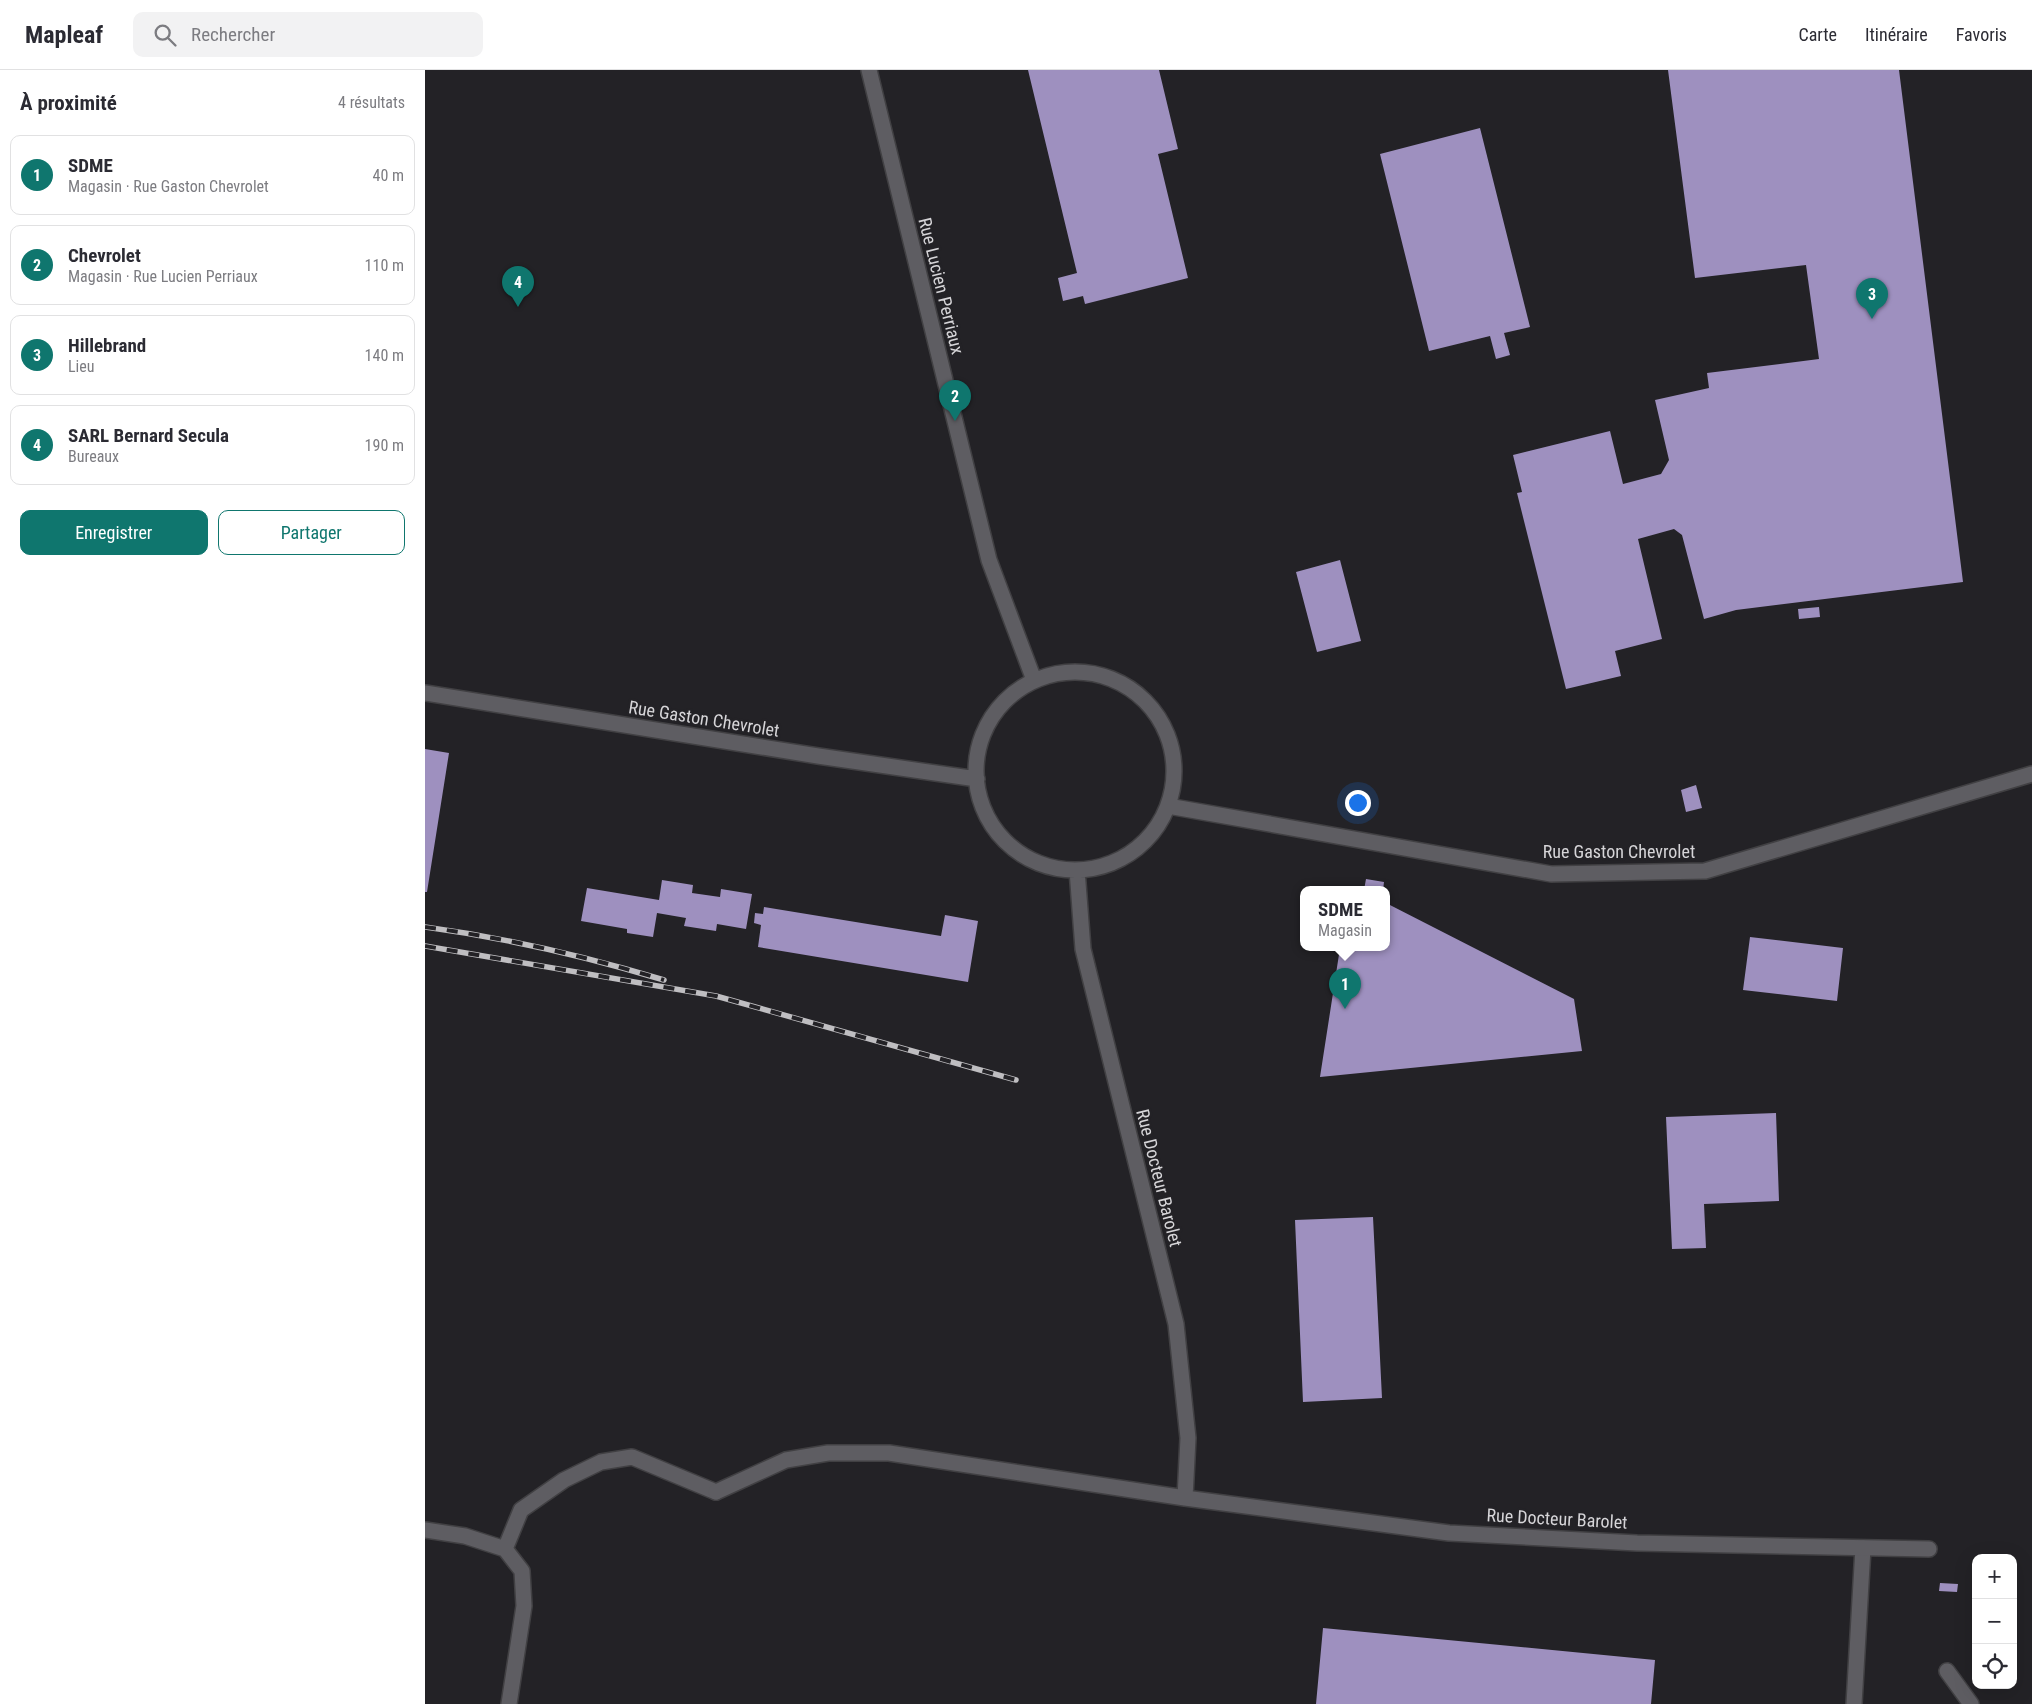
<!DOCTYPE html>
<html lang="fr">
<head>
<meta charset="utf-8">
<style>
	body { margin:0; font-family:"Roboto Condensed",sans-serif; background:#f2f2f3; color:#2b2b33 }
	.controls { position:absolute; right:15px; bottom:15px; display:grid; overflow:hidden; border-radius:10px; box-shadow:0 5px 20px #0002 }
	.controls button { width:45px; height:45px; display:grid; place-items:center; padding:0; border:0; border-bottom:1px solid #e1e1e2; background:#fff; color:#2b2b33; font:25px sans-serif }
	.you { position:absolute; left:932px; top:732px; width:18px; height:18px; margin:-12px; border:4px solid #fff; border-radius:50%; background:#1a73e8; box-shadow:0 0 0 8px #1a73e833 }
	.badge { display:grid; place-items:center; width:32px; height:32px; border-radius:50%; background:#0f766e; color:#fff; font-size:16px; font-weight:700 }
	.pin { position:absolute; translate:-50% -41px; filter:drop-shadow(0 1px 2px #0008) }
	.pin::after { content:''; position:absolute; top:26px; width:18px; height:15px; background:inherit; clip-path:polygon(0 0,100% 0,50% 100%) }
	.popup { position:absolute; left:875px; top:816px; width:90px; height:65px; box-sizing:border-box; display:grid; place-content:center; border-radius:10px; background:#fff; filter:drop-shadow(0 1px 4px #0005); font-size:16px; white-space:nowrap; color:#7c7c81 }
	.popup b { font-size:19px; color:#2b2b33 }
	.popup::after { content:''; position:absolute; left:50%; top:100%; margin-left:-10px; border:10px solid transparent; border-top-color:#fff }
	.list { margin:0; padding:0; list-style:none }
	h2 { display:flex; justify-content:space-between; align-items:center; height:65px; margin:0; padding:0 20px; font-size:21px }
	h2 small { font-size:16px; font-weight:400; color:#7c7c81 }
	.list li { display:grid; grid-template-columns:32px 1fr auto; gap:15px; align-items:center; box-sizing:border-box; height:80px; margin:0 10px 10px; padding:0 10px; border:1px solid #e1e1e2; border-radius:10px }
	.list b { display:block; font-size:19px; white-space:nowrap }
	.list p { margin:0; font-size:16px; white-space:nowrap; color:#7c7c81 }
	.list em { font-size:16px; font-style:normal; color:#7c7c81 }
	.actions { display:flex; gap:10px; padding:15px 20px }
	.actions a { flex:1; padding:11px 0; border:1px solid #0f766e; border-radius:10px; text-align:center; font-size:18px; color:#0f766e }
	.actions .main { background:#0f766e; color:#fff }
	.icon { flex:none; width:28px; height:28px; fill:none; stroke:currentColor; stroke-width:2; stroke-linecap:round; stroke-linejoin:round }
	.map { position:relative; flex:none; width:1607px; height:1634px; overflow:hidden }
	header { display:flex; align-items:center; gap:30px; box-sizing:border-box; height:70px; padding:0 25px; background:#fff; border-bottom:1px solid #e1e1e2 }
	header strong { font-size:24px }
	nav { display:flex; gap:28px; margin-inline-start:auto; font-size:18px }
	.search { width:350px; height:45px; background:#f2f2f3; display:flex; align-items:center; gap:12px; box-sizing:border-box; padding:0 18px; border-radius:10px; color:#7c7c81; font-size:19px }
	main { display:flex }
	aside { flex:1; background:#fff }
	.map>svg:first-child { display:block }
	.building { fill:#9e90bf }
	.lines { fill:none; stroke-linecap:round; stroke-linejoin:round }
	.lane-casing { stroke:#414043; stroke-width:18 }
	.street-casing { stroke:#414043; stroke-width:18 }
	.lane { stroke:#5e5d62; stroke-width:15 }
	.street { stroke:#5e5d62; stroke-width:15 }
	.rail-casing { stroke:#bfbec1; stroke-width:5.5 }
	.rail { stroke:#232226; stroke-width:4; stroke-dasharray:11; stroke-linecap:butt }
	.labels { text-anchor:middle; stroke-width:5; stroke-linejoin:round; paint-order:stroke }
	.street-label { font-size:18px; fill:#d6d5d8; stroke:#232226 }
</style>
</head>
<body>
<header>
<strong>Mapleaf</strong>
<div class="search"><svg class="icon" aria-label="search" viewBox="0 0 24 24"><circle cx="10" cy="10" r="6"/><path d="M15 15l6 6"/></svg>Rechercher</div>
<nav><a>Carte</a><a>Itinéraire</a><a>Favoris</a></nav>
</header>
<main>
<aside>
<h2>À proximité<small>4 résultats</small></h2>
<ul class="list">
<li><span class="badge">1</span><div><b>SDME</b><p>Magasin · Rue Gaston Chevrolet</p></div><em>40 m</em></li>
<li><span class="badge">2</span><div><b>Chevrolet</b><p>Magasin · Rue Lucien Perriaux</p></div><em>110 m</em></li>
<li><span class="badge">3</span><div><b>Hillebrand</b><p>Lieu</p></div><em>140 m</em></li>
<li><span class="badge">4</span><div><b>SARL Bernard Secula</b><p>Bureaux</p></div><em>190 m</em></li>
</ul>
<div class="actions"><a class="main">Enregistrer</a><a>Partager</a></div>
</aside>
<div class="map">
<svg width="1607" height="1634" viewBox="0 0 1607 1634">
	<rect width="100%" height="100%" fill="#232226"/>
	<!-- building -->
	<path class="building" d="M603,0H734L753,79L733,84L763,208L660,234L658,226L638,231L633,208L652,203Z
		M1243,0H1474L1538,512L1311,540L1279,549L1257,465L1249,459L1213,469L1237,569L1190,581L1196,606L1141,619L1092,423L1097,422L1088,385L1185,361L1198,414L1236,404L1244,390L1230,330L1284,318L1282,303L1394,289L1381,195L1270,208Z
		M1055,58L1105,257L1079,263L1085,285L1071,289L1065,266L1004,281L955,84Z
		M915,490L936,571L892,582L871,502Z
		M1394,537L1395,547L1374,549L1373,539Z
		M0,679L24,683L2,822H0Z
		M1271,715L1277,738L1261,742L1256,720Z
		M941,809L959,812L958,820H939Z
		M237,810L268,815L267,823L295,827L296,819L327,824L321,859L292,854L291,861L259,856L261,848L232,843L228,867L202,863V859L156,851L162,818L234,830Z
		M961,833L1149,929L1157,981L895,1007L915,878H961Z
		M339,837L516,866L520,845L553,851L543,912L333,877L336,855L329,853L330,843L338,844Z
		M1325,867L1418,878L1412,931L1318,920Z
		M1351,1043L1354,1131L1279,1134L1281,1178L1247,1179L1241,1047Z
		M948,1147L957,1328L878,1332L870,1150Z
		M1515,1513L1533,1514L1532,1522L1514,1521Z
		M898,1558L1230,1590L1226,1634H891Z"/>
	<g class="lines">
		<!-- lane casing -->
		<g class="lane-casing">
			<path id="lane" d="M0,1460L40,1466L80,1479L97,1501L99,1536L84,1634
				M80,1479L96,1440L139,1410L176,1392L207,1387L291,1422
				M1522,1601L1546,1634
				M1429,1634L1438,1478"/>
		</g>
		<!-- street casing -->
		<g class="street-casing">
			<path id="street" d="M444,0L564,490L609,610
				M551 701a99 99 0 1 1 198 0a99 99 0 1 1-198 0Z
				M0,623L393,686L552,709
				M743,736L1126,804L1280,801L1607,704
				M652,800L658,879L751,1254L763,1368L760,1428L1024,1463L1212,1473L1504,1479
				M291,1422L361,1390L403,1383H464L760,1428"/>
		</g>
		<!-- lane -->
		<use href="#lane" class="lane"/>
		<!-- street -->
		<use href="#street" class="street"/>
		<!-- rail casing -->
		<g class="rail-casing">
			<path id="rail" d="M0,857C81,868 160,886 239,910
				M0,876L291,926L591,1010"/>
		</g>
		<!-- rail -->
		<use href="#rail" class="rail"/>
	</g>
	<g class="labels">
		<!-- street labels -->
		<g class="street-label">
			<text transform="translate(516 216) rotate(76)" y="6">Rue Lucien Perriaux</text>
			<text transform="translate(279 649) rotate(9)" y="6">Rue Gaston Chevrolet</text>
			<text x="1194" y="788">Rue Gaston Chevrolet</text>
			<text transform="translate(734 1108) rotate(76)" y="6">Rue Docteur Barolet</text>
			<text transform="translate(1132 1449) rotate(3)" y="6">Rue Docteur Barolet</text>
		</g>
	</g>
</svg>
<div class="controls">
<button>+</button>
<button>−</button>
<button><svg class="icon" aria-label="locate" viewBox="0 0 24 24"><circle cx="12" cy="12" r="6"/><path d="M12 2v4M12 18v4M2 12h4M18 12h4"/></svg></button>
</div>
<div class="you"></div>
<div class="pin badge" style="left:920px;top:939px">1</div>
<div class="popup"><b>SDME</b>Magasin</div>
<div class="pin badge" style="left:530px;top:351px">2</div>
<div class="pin badge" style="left:1447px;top:249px">3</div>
<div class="pin badge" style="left:93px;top:237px">4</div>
</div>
</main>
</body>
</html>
